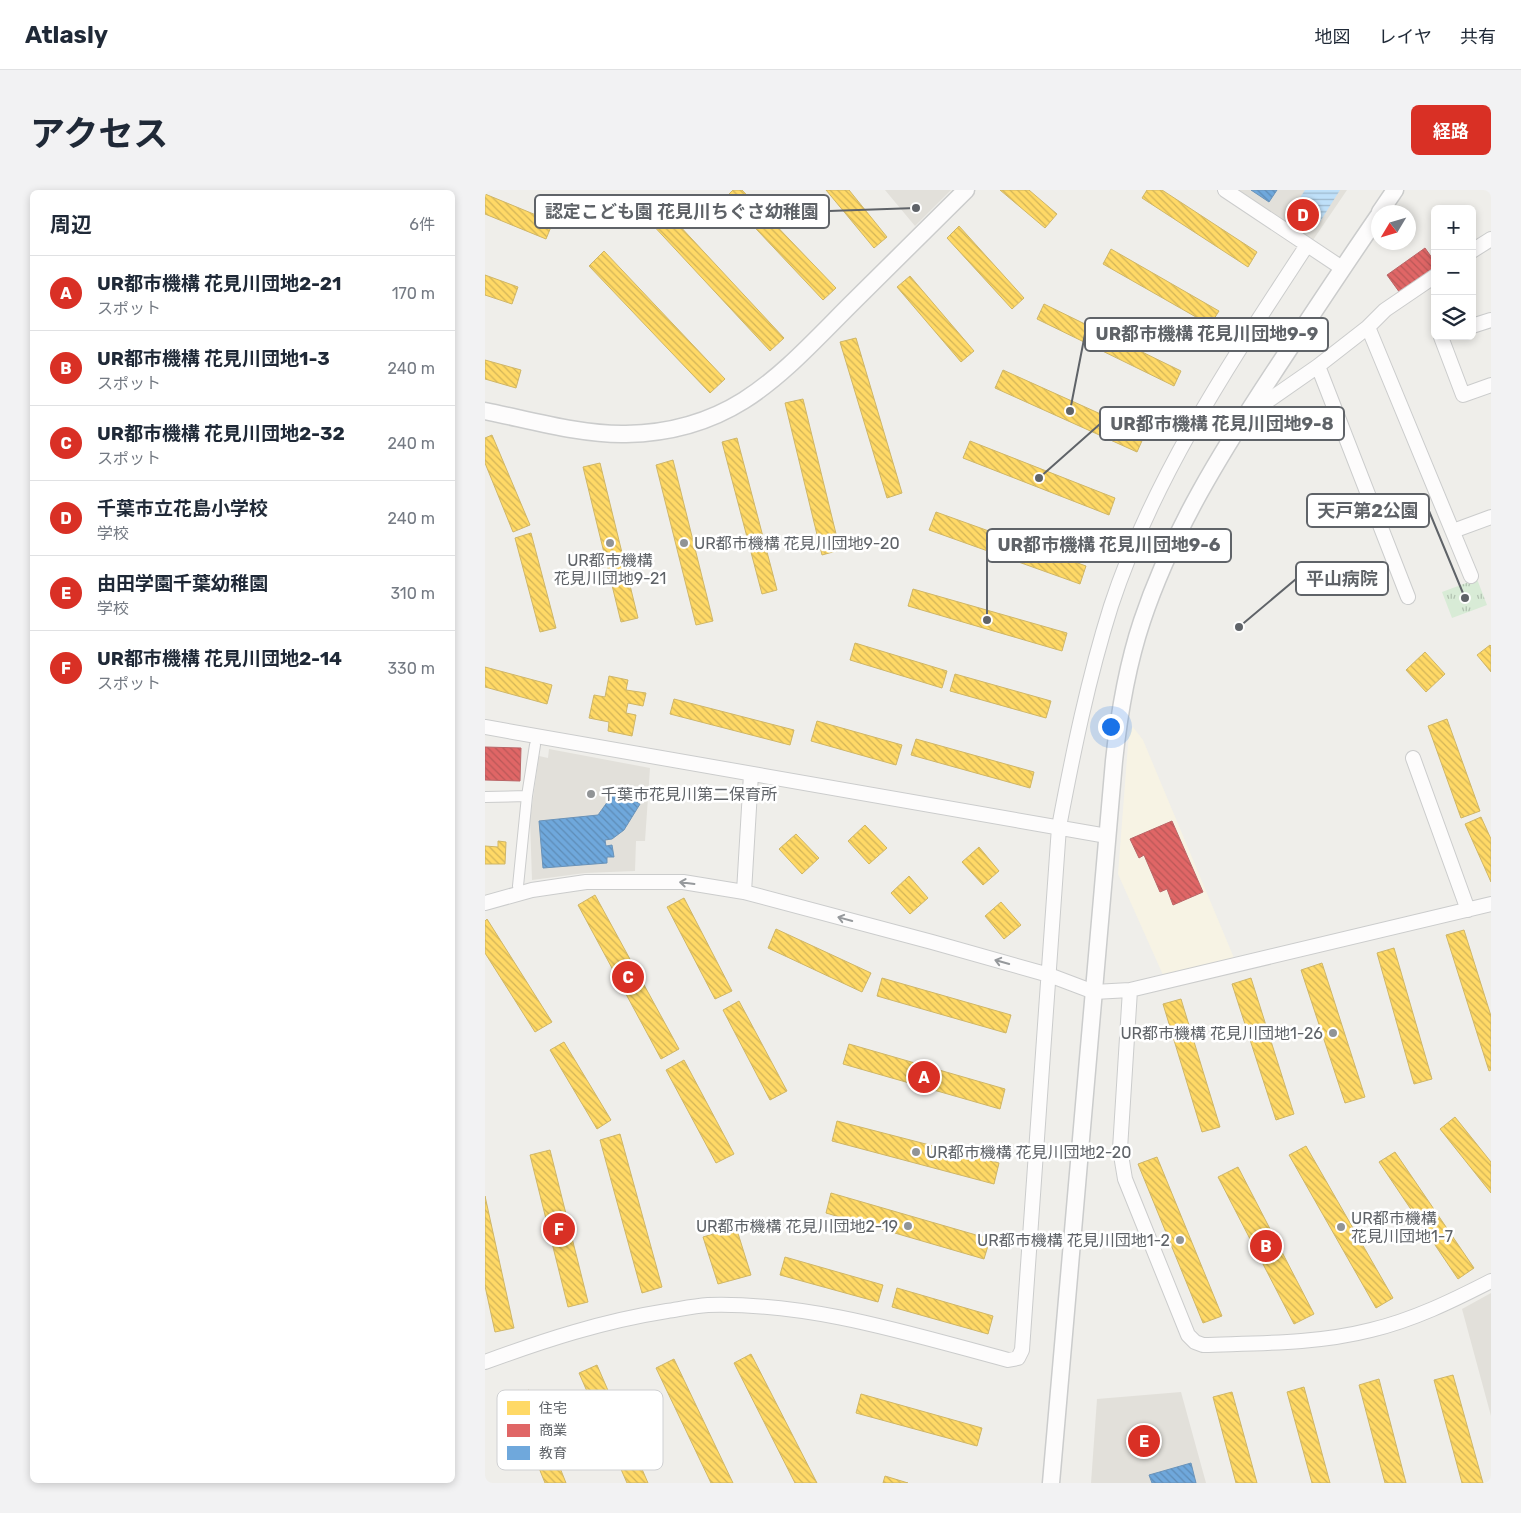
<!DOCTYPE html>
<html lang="ja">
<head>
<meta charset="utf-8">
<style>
	body { margin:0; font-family:Rubik,"Noto Sans JP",sans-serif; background:#f2f2f3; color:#1f2937 }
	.controls { position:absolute; right:15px; top:15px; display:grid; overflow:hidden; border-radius:8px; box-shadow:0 2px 8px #0003 }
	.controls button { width:45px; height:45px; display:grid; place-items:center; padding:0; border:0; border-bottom:1px solid #e0e1e3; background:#fff; color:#1f2937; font:25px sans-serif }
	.compass { position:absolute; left:886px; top:15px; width:45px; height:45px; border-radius:50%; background:#fff; box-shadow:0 2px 8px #0003; rotate:232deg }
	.you { position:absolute; left:625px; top:536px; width:18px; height:18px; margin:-12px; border:4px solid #fff; border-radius:50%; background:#1a73e8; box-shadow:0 0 0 8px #1a73e833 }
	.badge { display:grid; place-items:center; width:32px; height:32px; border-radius:50%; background:#d93025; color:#fff; font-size:16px; font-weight:700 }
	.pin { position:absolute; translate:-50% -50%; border:2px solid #fff; box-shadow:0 1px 5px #0006 }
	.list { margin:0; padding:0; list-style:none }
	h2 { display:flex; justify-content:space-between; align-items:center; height:65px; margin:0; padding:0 20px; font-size:21px }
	h2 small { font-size:16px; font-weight:400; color:#747a83 }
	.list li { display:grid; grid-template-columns:32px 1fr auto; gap:15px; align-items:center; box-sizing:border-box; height:75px; padding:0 20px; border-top:1px solid #e0e1e3 }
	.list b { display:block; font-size:19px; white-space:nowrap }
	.list p { margin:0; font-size:16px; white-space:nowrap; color:#747a83 }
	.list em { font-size:16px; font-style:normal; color:#747a83 }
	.icon { flex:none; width:28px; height:28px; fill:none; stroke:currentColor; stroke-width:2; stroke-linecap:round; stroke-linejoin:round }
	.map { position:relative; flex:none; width:1006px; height:1293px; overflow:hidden; border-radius:8px }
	header { display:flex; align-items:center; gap:30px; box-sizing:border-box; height:70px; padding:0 25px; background:#fff; border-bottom:1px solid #e0e1e3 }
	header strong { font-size:24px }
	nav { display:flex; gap:28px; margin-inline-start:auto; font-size:18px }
	.intro { display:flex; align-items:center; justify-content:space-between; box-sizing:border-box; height:120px; padding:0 30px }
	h1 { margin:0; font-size:35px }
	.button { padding:12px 22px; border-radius:8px; background:#d93025; color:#fff; font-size:18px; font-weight:700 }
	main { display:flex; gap:30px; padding:0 30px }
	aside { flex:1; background:#fff; border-radius:8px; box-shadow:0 2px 8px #0003 }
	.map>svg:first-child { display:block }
	.commercial { fill:#f7f3e4 }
	.education { fill:#e2e0da }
	.park { fill:url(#park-tufts) }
	.water { fill:url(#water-rules) }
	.homes { fill:url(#homes-back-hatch); stroke:#cfb667 }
	.shops { fill:url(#shops-back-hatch); stroke:#b96567 }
	.schools { fill:url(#schools-back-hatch); stroke:#6a93b9 }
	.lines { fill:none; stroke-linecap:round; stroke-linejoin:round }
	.pedestrian-casing { stroke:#cbcccc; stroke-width:12 }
	.minor-casing { stroke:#cbcccc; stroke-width:16 }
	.tertiary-casing { stroke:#cbcccc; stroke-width:19 }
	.pedestrian { stroke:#fdfcfc; stroke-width:10 }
	.minor { stroke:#fdfcfc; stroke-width:14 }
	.tertiary { stroke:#fdfcfc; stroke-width:16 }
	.oneway { stroke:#96999c }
	.poi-dot { fill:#919496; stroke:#fff; stroke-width:2 }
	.labels { text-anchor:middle; stroke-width:5; stroke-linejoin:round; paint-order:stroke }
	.poi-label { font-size:16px; fill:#5f6368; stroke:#fff; text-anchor:start }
	.key { fill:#fff; stroke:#cfd0d2; stroke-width:1 }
	.key-label { font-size:14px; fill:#5f6368 }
	.leader { fill:none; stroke:#5f6368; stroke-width:2 }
	.callout-dot { fill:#5f6368; stroke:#fff; stroke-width:2 }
	.callout { fill:#fff; stroke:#5f6368; stroke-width:2 }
	.callout-label { font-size:18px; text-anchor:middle; font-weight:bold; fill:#5f6368 }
</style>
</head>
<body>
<header>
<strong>Atlasly</strong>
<nav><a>地図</a><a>レイヤ</a><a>共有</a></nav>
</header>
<div class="intro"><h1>アクセス</h1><a class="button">経路</a></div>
<main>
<aside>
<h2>周辺<small>6件</small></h2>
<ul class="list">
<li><span class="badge">A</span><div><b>UR都市機構 花見川団地2-21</b><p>スポット</p></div><em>170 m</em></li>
<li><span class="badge">B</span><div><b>UR都市機構 花見川団地1-3</b><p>スポット</p></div><em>240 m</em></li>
<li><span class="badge">C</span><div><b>UR都市機構 花見川団地2-32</b><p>スポット</p></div><em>240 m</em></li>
<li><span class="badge">D</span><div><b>千葉市立花島小学校</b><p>学校</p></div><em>240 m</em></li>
<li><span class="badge">E</span><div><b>由田学園千葉幼稚園</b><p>学校</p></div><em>310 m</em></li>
<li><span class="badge">F</span><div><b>UR都市機構 花見川団地2-14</b><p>スポット</p></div><em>330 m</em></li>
</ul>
</aside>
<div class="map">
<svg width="1006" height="1293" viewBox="0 0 1006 1293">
	<defs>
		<pattern id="park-tufts" width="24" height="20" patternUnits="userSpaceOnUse" patternTransform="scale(1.25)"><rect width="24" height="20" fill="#d8ebd6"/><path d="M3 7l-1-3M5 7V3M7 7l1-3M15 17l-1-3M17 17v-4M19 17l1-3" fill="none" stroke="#b2c2b1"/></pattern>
		<pattern id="water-rules" width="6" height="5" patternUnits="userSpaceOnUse" patternTransform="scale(1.25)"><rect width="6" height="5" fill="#bfe0f9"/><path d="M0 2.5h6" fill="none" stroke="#9eb9cd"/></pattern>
		<pattern id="homes-back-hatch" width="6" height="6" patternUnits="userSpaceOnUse" patternTransform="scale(1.25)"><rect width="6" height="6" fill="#ffd966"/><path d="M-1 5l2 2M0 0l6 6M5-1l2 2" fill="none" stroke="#d2b458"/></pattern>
		<pattern id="shops-back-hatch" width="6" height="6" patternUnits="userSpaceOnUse" patternTransform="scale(1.25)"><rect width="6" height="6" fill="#e06666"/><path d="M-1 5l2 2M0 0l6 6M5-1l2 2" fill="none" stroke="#b95858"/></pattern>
		<pattern id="schools-back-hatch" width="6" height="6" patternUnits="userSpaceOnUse" patternTransform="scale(1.25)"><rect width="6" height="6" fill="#6fa8dc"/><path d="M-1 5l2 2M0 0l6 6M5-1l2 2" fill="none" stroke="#5e8cb6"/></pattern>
	</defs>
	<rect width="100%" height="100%" fill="#efeeea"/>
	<!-- commercial -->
	<path class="commercial" d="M648,537L658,550L749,768L678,785L633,684L644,542Z"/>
	<!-- education -->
	<path class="education" d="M400,0H466L430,36Z
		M753,0H862L828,50Z
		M64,559L165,578L160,651H151L150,681L100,683L47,690L45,630L54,566L63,568Z
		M1006,1103V1226L977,1119Z
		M696,1202L721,1293H606L612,1209Z"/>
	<!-- park -->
	<path class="park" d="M992,389L1002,415L967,428L957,402Z"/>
	<!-- water -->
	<path class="water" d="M820,0H855L831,38L806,22Z"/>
	<!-- homes -->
	<path class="homes" d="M248,0H257L351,98L338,110L241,7Z
		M341,0H364L402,47L389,58Z
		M515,0H544L572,24L560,38Z
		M662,0H677L772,62L763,77L657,8Z
		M0,4L68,32L61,49L0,24Z
		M179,19L299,148L285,161L165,32Z
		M474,36L539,108L527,119L462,48Z
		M626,59L734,121L725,135L618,74Z
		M119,61L240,189L225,203L104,76Z
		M0,85L33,97L27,114L0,105Z
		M425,86L489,161L476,172L412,97Z
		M559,114L696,181L689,196L552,129Z
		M371,148L417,303L402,308L355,152Z
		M0,170L36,180L31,198L0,189Z
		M518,180L660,244L652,262L510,198Z
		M318,209L355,360L337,365L300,213Z
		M7,245L45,335L28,342L0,273V248Z
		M252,248L292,400L277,404L237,252Z
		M485,251L630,308L624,325L478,268Z
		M188,270L228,431L211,435L171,275Z
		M115,273L153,428L136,432L98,277Z
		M451,322L601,376L595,394L444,340Z
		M46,343L71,438L55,442L30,348Z
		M428,399L582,443L577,461L423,416Z
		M370,453L462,481L457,498L365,470Z
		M1005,455L1006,456V482L992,465Z
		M940,462L960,484L941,502L921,480Z
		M0,477L67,495L62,514L0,497Z
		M470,484L566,511L561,528L465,501Z
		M124,486L143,490L141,500L161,503L158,516L143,513L141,523L151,525L147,546L123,541L124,532L104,528L109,505L120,507Z
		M189,509L309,540L305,555L185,524Z
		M962,529L995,621L976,628L943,536Z
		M332,531L417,555L411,575L326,551Z
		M431,549L549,582L545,598L426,565Z
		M996,627L1006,649V692L980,634Z
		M380,635L402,658L384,674L363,651Z
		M311,644L334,668L317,684L294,659Z
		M13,651L21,652L20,674H0V656L13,657Z
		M494,657L514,681L498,695L477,672Z
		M424,686L443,708L425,724L406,703Z
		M110,705L194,859L176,869L93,715Z
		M199,708L247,801L230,809L182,717Z
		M516,712L536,735L519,749L500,726Z
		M2,729L67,832L50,842L0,763V731Z
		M291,739L386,783L377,802L283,758Z
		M979,740L1006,826V880L1004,881L961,745Z
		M909,758L947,889L929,894L892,763Z
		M837,773L880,907L860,913L816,780Z
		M397,788L526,825L521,843L392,806Z
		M766,788L809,924L791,930L747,794Z
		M696,809L735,937L717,942L678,814Z
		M254,811L302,901L285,910L238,820Z
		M79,852L126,930L112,939L65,860Z
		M364,854L520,899L515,919L358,874Z
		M199,870L249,964L231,973L181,880Z
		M970,927L1006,972V1003L955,939Z
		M352,931L514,973L509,994L347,951Z
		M135,944L177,1097L157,1103L115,950Z
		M821,956L908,1108L891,1118L804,965Z
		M65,960L103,1112L83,1117L45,965Z
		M910,962L989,1078L973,1089L894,972Z
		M672,967L737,1126L718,1133L653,974Z
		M753,977L829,1124L809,1134L733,987Z
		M346,1003L505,1049L499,1069L341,1023Z
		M0,1006L29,1138L10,1142L0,1096Z
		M251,1037L266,1085L233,1094L218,1047Z
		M300,1067L398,1095L393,1112L295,1085Z
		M412,1098L508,1126L503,1144L407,1117Z
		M266,1164L332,1293H310L249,1173Z
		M189,1169L248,1293H226L171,1178Z
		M112,1175L163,1293H142L94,1183Z
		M968,1185L998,1293H977L949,1190Z
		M894,1189L921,1293H900L874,1195Z
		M819,1197L845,1293H827L802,1202Z
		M44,1200L81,1293H60L26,1208Z
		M747,1202L772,1293H751L728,1207Z
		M376,1204L497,1238L492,1256L371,1223Z
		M400,1286L423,1293H398Z"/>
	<!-- shops -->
	<path class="shops" d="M940,58L950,72V78L915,103L902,85Z
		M0,557L36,558L35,591L0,590Z
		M687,631L718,702L688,715L682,699L675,702L659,665L654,668L645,649Z"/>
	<!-- schools -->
	<path class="schools" d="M766,0H792L784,12Z
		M131,600L155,614L139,640L127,649L120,650L121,656L127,655L129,667H122V673L58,678L54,631L113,625Z
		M706,1273L711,1293H667L664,1285Z"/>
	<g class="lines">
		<!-- pedestrian casing -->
		<g class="pedestrian-casing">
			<path id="pedestrian" d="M0,607L42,606
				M33,696L42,606L50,555"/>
		</g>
		<!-- minor casing -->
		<g class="minor-casing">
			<path id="minor" d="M740,0L857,78
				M987,61L1006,49
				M987,136L1006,130
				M883,137L986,386
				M959,146L956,147L978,205L1006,195
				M833,176L923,407
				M764,224L833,176L883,137L900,120L950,86
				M968,341L1006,327
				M0,537L622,646
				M928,568L983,720
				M259,702L266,584
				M0,713L47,700L101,692H198L259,702L447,752L564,785L609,802L645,800L1006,714
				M645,800L635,959L640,989L703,1145L710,1152L718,1155C774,1153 831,1154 886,1140C928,1130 967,1111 1006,1091
				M0,1172C60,1150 118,1131 182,1121C195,1119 209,1116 223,1115C326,1112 425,1144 523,1170L533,1168L537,1160L574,637C588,563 603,489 626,416C669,285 747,170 822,55"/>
		</g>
		<!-- tertiary casing -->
		<g class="tertiary-casing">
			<path id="tertiary" d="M895,22L910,0
				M0,221C45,230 96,245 141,244C249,242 296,184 366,114C404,76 443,38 481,0
				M566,1293L629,571C634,524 642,476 657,431C687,341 737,261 789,182C824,129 858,77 894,25"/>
		</g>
		<!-- pedestrian -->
		<use href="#pedestrian" class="pedestrian"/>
		<!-- minor -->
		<use href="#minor" class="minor"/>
		<!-- tertiary -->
		<use href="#tertiary" class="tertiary"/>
	</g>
	<!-- one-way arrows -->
	<defs><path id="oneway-shaft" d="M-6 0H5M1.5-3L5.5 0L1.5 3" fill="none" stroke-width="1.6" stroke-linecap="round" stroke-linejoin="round" transform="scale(1.25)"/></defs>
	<g class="oneway">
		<use href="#oneway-shaft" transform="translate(202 693) rotate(-173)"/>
		<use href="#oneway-shaft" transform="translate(360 729) rotate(-165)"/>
		<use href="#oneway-shaft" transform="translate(517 772) rotate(-164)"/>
	</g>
	<!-- markers -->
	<g class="poi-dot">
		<circle cx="125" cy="353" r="5"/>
		<circle cx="199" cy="353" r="5"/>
		<circle cx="106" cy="604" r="5"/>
		<circle cx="848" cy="843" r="5"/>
		<circle cx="431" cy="962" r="5"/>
		<circle cx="423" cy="1036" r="5"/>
		<circle cx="856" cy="1037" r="5"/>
		<circle cx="695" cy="1050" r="5"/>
	</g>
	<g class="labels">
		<!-- poi labels -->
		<g class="poi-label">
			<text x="209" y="359">UR都市機構 花見川団地9-20</text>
			<text x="125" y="376" text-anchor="middle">UR都市機構<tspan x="125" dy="18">花見川団地9-21</tspan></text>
			<text x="116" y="610">千葉市花見川第二保育所</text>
			<text x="838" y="849" text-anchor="end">UR都市機構 花見川団地1-26</text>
			<text x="441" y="968">UR都市機構 花見川団地2-20</text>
			<text x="866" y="1034">UR都市機構<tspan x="866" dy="18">花見川団地1-7</tspan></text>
			<text x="413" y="1042" text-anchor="end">UR都市機構 花見川団地2-19</text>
			<text x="685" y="1056" text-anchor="end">UR都市機構 花見川団地1-2</text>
		</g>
	</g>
	<!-- legend -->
	<rect x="12" y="1200" width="166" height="80" rx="8" class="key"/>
	<rect x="22" y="1211" width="23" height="14" fill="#ffd966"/>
	<rect x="22" y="1234" width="23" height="13" fill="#e06666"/>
	<rect x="22" y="1256" width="23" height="14" fill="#6fa8dc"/>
	<g class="key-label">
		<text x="54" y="1223">住宅</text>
		<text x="54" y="1245">商業</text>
		<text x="54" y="1268">教育</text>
	</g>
	<!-- callouts -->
	<path class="leader" d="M431 18L344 21M585 221L600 144M554 288L615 234M980 408L944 321M502 430L502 355M754 437L811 389"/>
	<g class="callout-dot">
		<circle cx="431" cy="18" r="5"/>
		<circle cx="585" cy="221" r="5"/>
		<circle cx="554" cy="288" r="5"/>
		<circle cx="980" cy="408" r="5"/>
		<circle cx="502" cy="430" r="5"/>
		<circle cx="754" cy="437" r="5"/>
	</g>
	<g class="callout">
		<rect x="50" y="5" width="294" height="33" rx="5"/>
		<rect x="600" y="128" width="243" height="33" rx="5"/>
		<rect x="615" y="217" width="244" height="33" rx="5"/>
		<rect x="822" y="304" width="122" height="33" rx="5"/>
		<rect x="502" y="339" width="244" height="33" rx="5"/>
		<rect x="811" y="372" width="92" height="33" rx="5"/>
	</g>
	<g class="callout-label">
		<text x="197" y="28">認定こども園 花見川ちぐさ幼稚園</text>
		<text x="722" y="150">UR都市機構 花見川団地9-9</text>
		<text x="737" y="240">UR都市機構 花見川団地9-8</text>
		<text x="883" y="327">天戸第2公園</text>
		<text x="624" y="361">UR都市機構 花見川団地9-6</text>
		<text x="857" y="395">平山病院</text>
	</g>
</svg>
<div class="controls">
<button>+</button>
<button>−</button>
<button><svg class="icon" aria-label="layers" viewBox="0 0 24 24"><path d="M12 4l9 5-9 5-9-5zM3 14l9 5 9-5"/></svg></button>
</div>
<svg class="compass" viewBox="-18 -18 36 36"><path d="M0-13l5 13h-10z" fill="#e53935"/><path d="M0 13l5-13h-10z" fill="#747a83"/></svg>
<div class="you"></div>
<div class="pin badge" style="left:439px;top:887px">A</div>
<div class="pin badge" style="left:781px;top:1056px">B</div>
<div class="pin badge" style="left:143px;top:787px">C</div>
<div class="pin badge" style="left:818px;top:25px">D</div>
<div class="pin badge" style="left:659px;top:1251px">E</div>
<div class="pin badge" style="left:74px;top:1039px">F</div>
</div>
</main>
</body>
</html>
